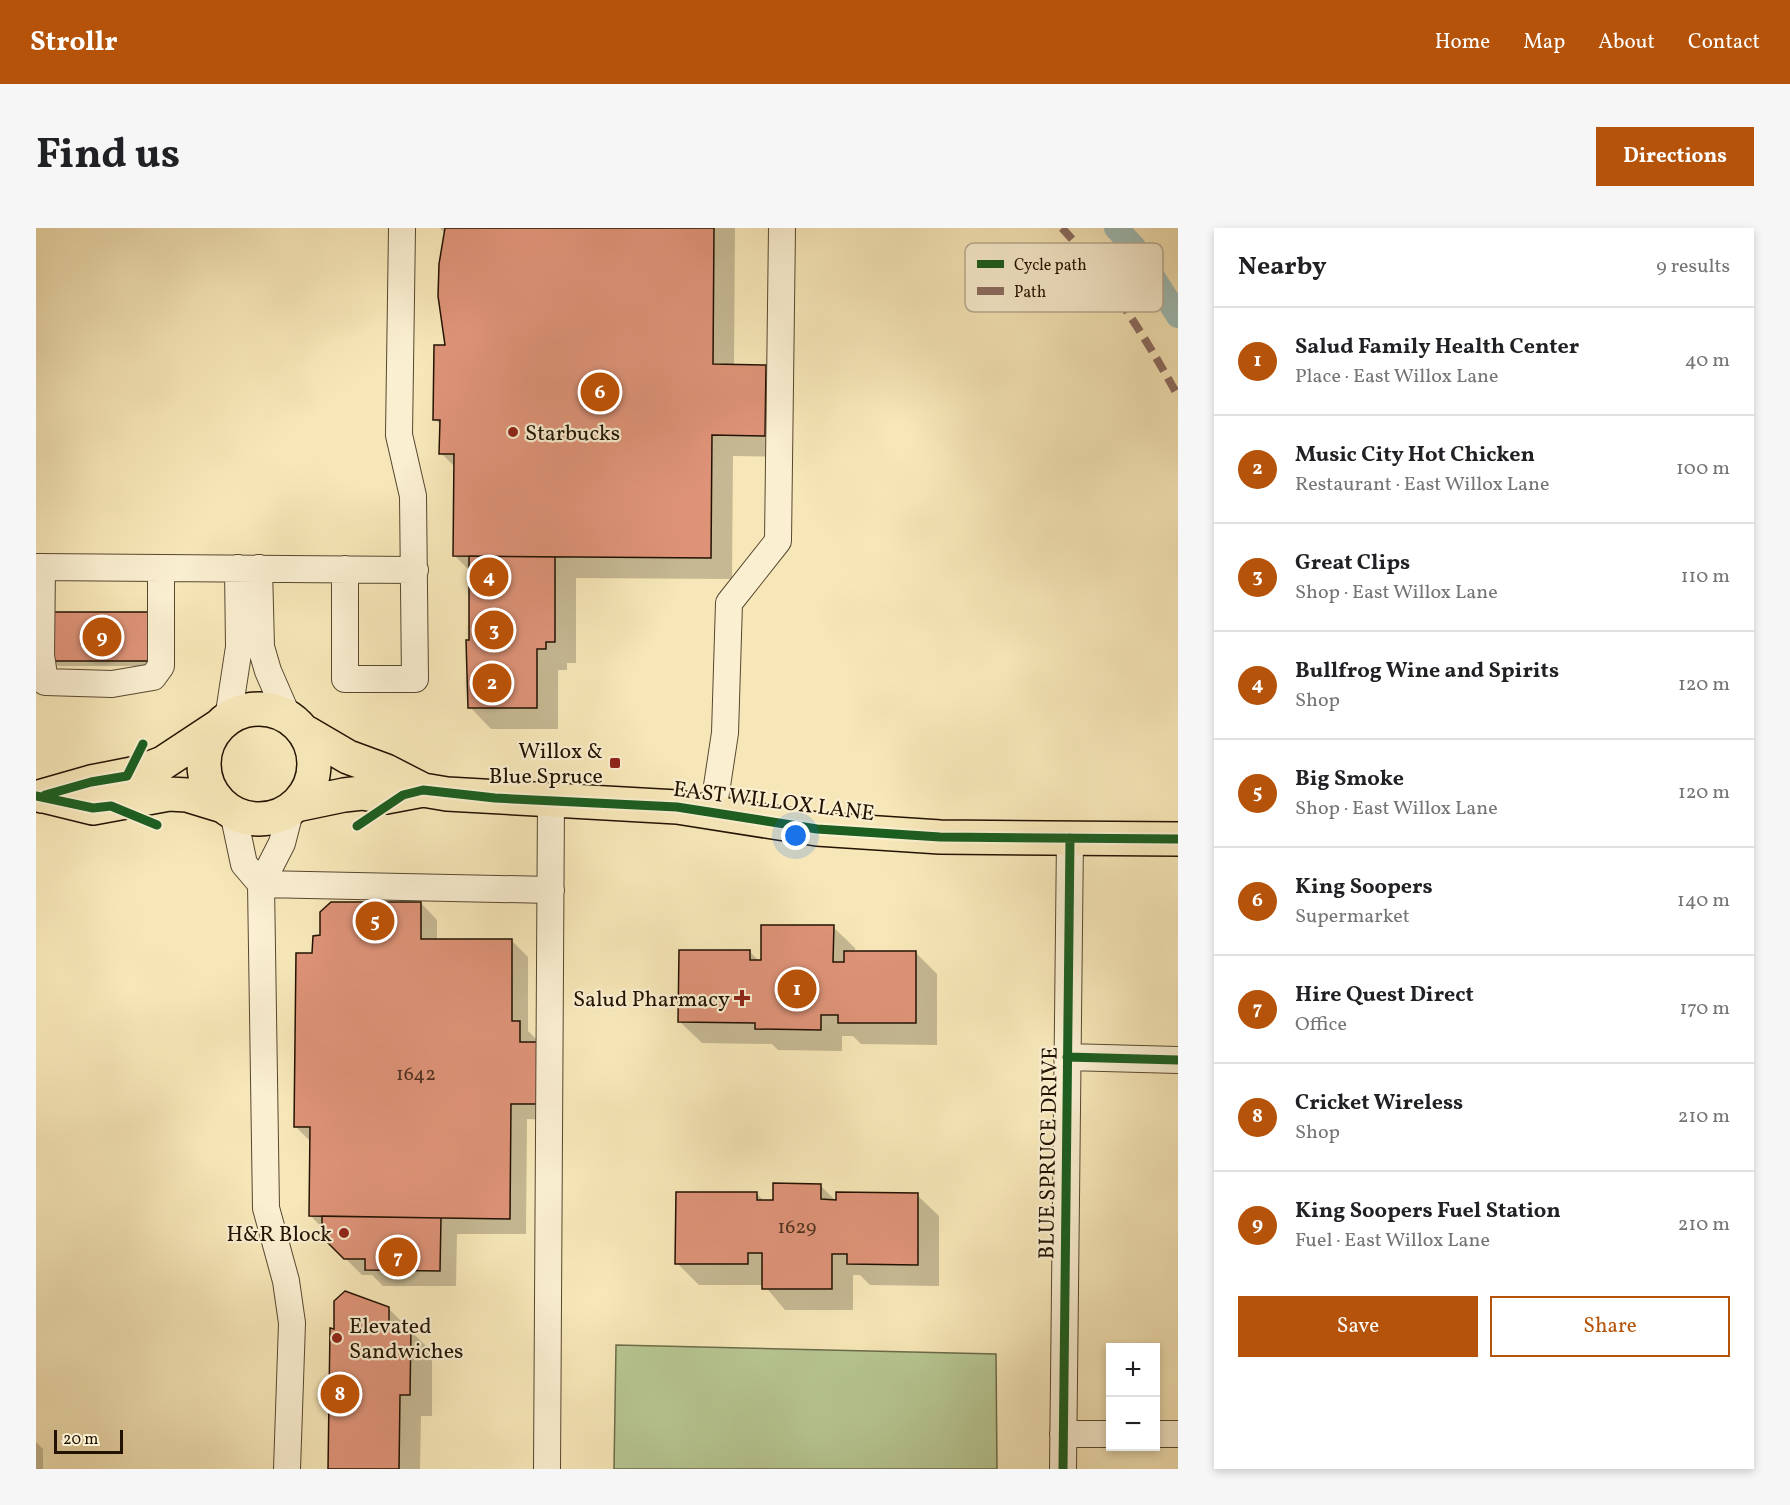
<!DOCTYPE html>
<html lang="en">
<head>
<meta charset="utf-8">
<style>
	body { margin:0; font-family:Vollkorn,serif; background:#f6f6f6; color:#202124 }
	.controls { position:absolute; right:18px; bottom:18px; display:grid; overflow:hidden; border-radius:0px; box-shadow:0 3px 9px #0003 }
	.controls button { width:54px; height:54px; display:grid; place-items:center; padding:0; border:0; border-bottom:2px solid #e0e0e0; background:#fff; color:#202124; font:30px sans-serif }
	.scale { position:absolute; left:18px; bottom:15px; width:69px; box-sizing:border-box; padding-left:6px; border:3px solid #221202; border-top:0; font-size:16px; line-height:21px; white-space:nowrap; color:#221202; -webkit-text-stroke:4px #faefd1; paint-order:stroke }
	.you { position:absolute; left:760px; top:608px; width:21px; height:21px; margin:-15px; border:4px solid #fff; border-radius:50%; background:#1a73e8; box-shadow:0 0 0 9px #1a73e833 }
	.badge { display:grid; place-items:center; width:39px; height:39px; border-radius:50%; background:#b45309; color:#fff; font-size:20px; font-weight:700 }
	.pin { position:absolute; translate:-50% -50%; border:3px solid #fff; box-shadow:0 2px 6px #0006 }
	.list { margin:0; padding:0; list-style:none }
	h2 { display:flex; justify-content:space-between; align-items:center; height:78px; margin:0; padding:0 24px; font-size:26px }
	h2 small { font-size:20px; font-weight:400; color:#757577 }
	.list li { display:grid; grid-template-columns:39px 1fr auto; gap:18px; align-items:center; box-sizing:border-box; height:108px; padding:0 24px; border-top:2px solid #e0e0e0 }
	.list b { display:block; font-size:22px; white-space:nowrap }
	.list p { margin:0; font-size:20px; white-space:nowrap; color:#757577 }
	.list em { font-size:20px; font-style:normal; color:#757577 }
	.actions { display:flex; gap:12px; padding:18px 24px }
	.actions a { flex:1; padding:14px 0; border:2px solid #b45309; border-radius:0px; text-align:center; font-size:21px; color:#b45309 }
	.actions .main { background:#b45309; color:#fff }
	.map { position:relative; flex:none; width:1142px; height:1241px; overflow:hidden; border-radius:0px }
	header { display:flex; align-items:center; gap:36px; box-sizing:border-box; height:84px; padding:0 30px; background:#b45309; color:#fff }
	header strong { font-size:28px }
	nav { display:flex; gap:33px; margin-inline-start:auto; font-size:21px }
	.intro { display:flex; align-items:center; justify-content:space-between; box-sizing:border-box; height:144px; padding:0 36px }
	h1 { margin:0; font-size:42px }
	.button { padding:15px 27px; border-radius:0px; background:#b45309; color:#fff; font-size:21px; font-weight:700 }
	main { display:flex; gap:36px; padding:0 36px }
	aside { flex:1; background:#fff; border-radius:0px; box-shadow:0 3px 9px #0003 }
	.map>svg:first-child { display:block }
	.green { fill:#b7c793; stroke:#6c6c4a; stroke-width:1.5 }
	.shadow { fill:#0003 }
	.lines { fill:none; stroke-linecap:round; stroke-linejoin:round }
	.canal { stroke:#9fbeb7; stroke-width:24 }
	.building { fill:#de9378; stroke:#221202; stroke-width:1.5 }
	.minor-casing { stroke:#574730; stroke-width:28 }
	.major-casing { stroke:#221202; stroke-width:36 }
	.minor { stroke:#faefd1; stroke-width:26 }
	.major { stroke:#f7e7b8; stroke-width:33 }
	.quiet { stroke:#8d6e63; stroke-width:8; stroke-dasharray:15 8; stroke-linecap:butt }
	.cycleway-casing { stroke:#faefd1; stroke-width:13 }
	.cycleway { stroke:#1b5e20; stroke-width:9 }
	.poi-dot { fill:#8f2418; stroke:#faefd1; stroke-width:2 }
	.labels { text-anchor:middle; stroke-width:4.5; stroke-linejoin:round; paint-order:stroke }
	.number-label { font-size:20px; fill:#513220 }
	.poi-label { font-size:22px; fill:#221202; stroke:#faefd1; text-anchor:end }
	.street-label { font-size:22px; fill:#221202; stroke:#faefd1 }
	.key { fill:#faefd1; stroke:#b9ad93; stroke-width:1.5 }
	.key-label { font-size:16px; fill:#221202 }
</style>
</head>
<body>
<header>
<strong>Strollr</strong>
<nav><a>Home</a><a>Map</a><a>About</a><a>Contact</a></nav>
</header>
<div class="intro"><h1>Find us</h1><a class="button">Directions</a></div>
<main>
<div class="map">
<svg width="1142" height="1241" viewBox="0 0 1142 1241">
	<rect width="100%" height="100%" fill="#f7e7b8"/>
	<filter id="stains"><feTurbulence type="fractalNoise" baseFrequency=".00333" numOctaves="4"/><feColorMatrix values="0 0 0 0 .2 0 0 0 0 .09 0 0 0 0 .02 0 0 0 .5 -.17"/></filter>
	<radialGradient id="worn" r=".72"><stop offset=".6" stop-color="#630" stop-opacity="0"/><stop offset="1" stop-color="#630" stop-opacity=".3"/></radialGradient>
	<!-- green -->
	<path class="green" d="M580,1117L960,1126L961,1241H578Z"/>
	<!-- shadow -->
	<path class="shadow" d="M404,0H699L698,138H729L751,160L750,229L697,228L696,351L540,350V435H531V442H522V501H455L434,479L435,344L418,327L419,239L405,225V197L399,191L410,118V6Z
		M120,391V438H22L17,433Z
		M385,675L401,692V712L476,713L492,729V803L500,811L516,892L491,891L490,1006H421L420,1058H347L336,1047H326L287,1008V1001L275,988L276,915L259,898L278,727Z
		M797,699L819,720V724L880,725L901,746V817L825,816L817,808H806V823L742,822L736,816L666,815L644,794L714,724L724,734Z
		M784,957L802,975L881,967L903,988V1058L834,1057L824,1047H817V1082H749L728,1057H663L641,1035L721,966L728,973H739Z
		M352,1080L396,1124V1188H385L384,1241H294L299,1102Z
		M0,1214L7,1221V1241H0Z"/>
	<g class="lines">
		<!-- canal -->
		<path class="canal" d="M1080,0L1098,19L1142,88"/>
	</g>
	<!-- building -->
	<path class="building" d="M409,0H678L677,136L730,137L729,208L676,207L675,330L417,328L418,226H403L404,192H397L398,117H409L402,68L403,36Z
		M433,328L519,329V414H510V421H501V480H432L430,412H433Z
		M16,384H116V433H16Z
		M295,674H385V711H476V793H484V814H501V876H475L474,991L273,988L274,899H258L260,725H276L277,708L284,707V684Z
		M725,697H798L797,734H808V723H880V795H802V787H785V802L719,801V795L642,794L643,722H714V732H725Z
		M737,955L785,956V971L800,972V964L882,965V1037L811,1036V1026H796V1061H726V1025H712V1036H639L640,964H721V972H737Z
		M286,988L405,990L404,1043L329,1042V1031H308L286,1009Z
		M309,1063L353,1079V1101H375L374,1167H364L363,1241H292L294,1100L298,1101V1073Z"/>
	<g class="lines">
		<!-- minor casing -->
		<g class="minor-casing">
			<path id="minor" d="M0,339L379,342
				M6,339L5,427L9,454L76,456L117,449L125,438V340
				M223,340L225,419L232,443L252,489
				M309,341V451H379L377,268L363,207L366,0
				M192,491L203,419L202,340
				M197,584L208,636L225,656L246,615L255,580
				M677,584L689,505L693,375L742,313L746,0
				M1031,829L1142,832
				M1027,1206H1074
				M1120,1206H1142
				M251,1241L256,1095L250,1053L230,980L225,656L515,662
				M511,1241L515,572
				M1027,1241L1034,610"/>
		</g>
		<!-- major casing -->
		<g class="major-casing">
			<path id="major" d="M168 536a55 55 0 1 1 110 0a55 55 0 1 1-110 0Z
				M266,502L312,529L350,543L387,562L411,566L641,579L781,601L904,609L1142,611
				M6,568L55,554L101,545L127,535L183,498
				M8,568L57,580L133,566L151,567L187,578
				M260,577L308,567L326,565L350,569L387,562"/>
		</g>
		<!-- minor -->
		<use href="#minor" class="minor"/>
		<!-- major -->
		<use href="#major" class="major"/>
		<!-- quiet -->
		<path class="quiet" d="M1026,0C1073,51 1108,107 1142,168"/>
		<!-- cycleway casing -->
		<g class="cycleway-casing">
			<path id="cycleway" d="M9,567L55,554L91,548L107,516
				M0,568L57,580L75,578L121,597
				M321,598L367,567L387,562L459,570L641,579L781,601L904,609L1142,611
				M1031,829L1142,832
				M1027,1241L1034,610"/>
		</g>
		<!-- cycleway -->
		<use href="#cycleway" class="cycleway"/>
	</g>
	<!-- markers -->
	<g class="poi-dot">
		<circle cx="477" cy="204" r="6"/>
		<rect x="573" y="529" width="12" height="12" rx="3"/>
		<path d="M703 761h6v6h6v6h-6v6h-6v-6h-6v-6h6z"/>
		<circle cx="308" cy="1005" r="6"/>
		<circle cx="301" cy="1110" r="6"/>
	</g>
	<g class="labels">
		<!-- number labels -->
		<g class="number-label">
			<text x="380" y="852">1642</text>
			<text x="761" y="1005">1629</text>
		</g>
		<!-- poi labels -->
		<g class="poi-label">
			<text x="489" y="212" text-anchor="start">Starbucks</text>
			<text x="567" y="530">Willox &amp;<tspan x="567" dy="25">Blue Spruce</tspan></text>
			<text x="694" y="778">Salud Pharmacy</text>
			<text x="296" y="1013">H&amp;R Block</text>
			<text x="313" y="1105" text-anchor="start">Elevated<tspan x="313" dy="25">Sandwiches</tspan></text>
		</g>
		<!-- street labels -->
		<g class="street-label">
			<text transform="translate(738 572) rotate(7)" y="8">EAST WILLOX LANE</text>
			<text transform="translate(1011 925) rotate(-89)" y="8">BLUE SPRUCE DRIVE</text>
		</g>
	</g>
	<!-- legend -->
	<rect x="929" y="15" width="198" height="69" rx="9" class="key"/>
	<rect x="941" y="32" width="27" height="8" fill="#1b5e20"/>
	<rect x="941" y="59" width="27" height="8" fill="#8d6e63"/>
	<g class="key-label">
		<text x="978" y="42">Cycle path</text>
		<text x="978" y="69">Path</text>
	</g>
	<rect width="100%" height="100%" filter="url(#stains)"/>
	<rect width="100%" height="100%" fill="url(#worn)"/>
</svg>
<div class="controls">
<button>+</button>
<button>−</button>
</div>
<div class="scale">20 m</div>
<div class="you"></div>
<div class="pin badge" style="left:761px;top:761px">1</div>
<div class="pin badge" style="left:456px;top:455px">2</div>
<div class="pin badge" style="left:458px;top:402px">3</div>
<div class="pin badge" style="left:453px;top:349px">4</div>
<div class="pin badge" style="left:339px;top:693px">5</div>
<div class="pin badge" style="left:564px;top:164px">6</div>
<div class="pin badge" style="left:362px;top:1029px">7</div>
<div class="pin badge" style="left:304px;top:1166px">8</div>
<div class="pin badge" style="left:66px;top:409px">9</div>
</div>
<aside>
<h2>Nearby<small>9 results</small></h2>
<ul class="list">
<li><span class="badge">1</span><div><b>Salud Family Health Center</b><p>Place · East Willox Lane</p></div><em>40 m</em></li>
<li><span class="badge">2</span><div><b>Music City Hot Chicken</b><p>Restaurant · East Willox Lane</p></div><em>100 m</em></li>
<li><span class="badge">3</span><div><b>Great Clips</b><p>Shop · East Willox Lane</p></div><em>110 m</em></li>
<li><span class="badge">4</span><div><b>Bullfrog Wine and Spirits</b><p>Shop</p></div><em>120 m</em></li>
<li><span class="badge">5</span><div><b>Big Smoke</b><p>Shop · East Willox Lane</p></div><em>120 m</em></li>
<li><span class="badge">6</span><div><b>King Soopers</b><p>Supermarket</p></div><em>140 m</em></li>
<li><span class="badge">7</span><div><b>Hire Quest Direct</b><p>Office</p></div><em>170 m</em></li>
<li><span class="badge">8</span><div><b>Cricket Wireless</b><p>Shop</p></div><em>210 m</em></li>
<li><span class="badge">9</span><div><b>King Soopers Fuel Station</b><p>Fuel · East Willox Lane</p></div><em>210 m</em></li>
</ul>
<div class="actions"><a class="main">Save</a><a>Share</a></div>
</aside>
</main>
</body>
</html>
